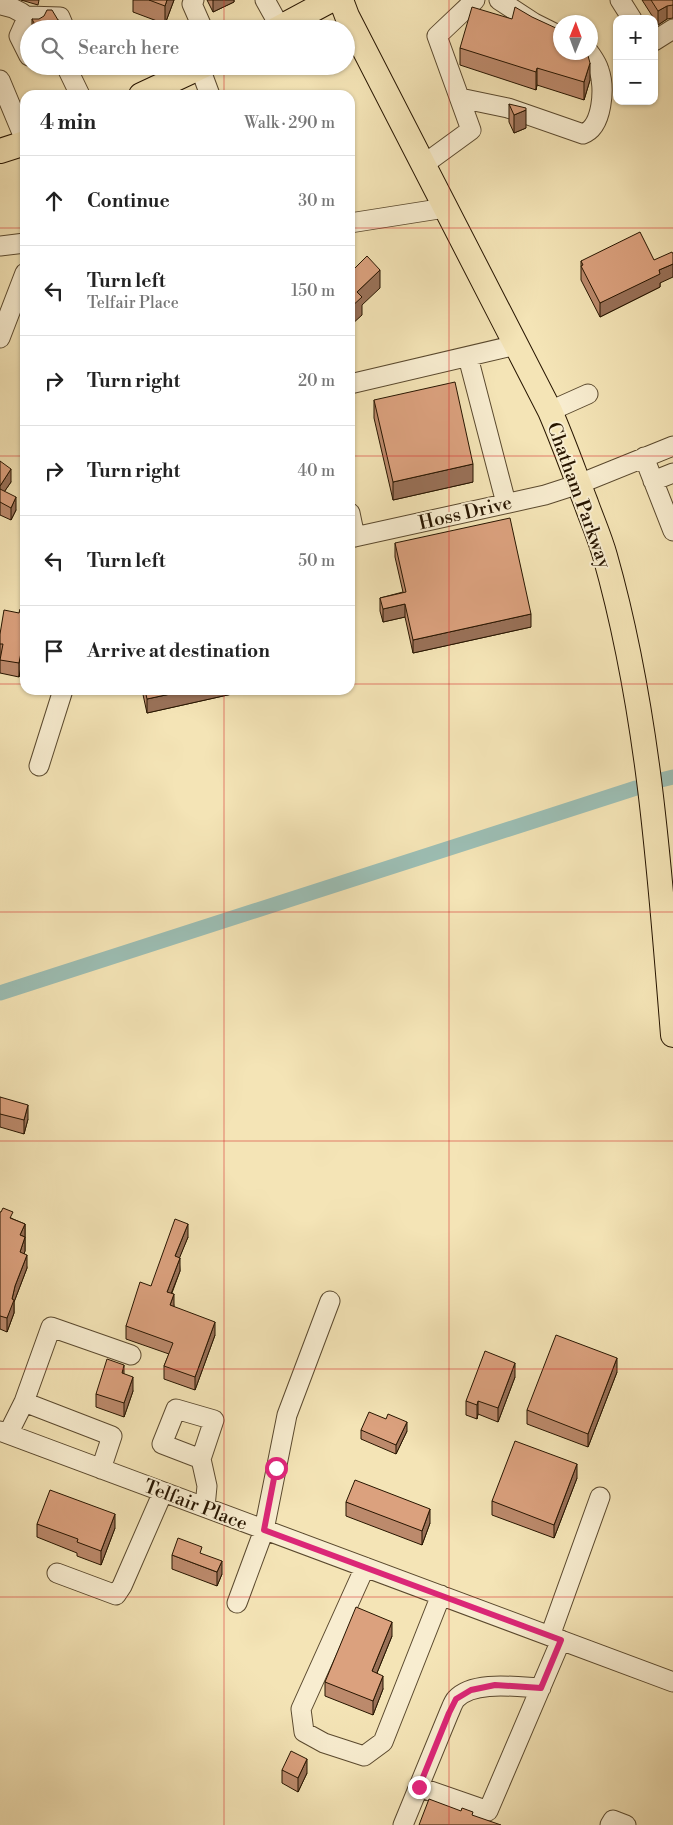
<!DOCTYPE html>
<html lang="en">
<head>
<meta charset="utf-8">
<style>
	body { margin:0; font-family:"Libre Bodoni",serif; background:#f6f6f6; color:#222 }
	.controls { position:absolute; right:15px; top:15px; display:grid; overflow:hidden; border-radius:10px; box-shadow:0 1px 4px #0004 }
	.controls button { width:45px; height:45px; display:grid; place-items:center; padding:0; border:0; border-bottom:1px solid #e0e0e0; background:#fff; color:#222; font:25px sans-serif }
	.compass { position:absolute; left:553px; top:15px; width:45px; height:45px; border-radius:50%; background:#fff; box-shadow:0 1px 4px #0004; rotate:1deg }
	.stop { position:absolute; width:15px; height:15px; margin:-11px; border:4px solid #db2777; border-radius:50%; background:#fff }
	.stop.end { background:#db2777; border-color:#fff; box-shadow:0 1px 5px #0008 }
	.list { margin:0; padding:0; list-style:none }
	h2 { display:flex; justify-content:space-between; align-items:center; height:65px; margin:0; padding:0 20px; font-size:21px }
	h2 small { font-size:16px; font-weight:400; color:#767676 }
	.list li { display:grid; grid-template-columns:32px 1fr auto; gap:15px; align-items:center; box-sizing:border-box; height:90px; padding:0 20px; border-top:1px solid #e0e0e0 }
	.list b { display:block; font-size:19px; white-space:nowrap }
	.list p { margin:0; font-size:16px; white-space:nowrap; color:#767676 }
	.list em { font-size:16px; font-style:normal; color:#767676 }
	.icon { flex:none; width:28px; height:28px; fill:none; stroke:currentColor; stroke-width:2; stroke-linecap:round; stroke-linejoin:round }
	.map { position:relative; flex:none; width:673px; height:1825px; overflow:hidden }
	.search { position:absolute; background:#fff; box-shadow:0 1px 4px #0004; left:20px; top:20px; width:335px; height:55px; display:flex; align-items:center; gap:12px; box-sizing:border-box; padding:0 18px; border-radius:28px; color:#767676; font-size:19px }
	.panel { position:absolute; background:#fff; box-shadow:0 1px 4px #0004; left:20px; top:90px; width:335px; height:605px; border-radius:15px }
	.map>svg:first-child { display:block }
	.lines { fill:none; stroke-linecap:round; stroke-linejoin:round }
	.canal { stroke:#9cbeb4; stroke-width:15 }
	.minor-casing { stroke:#5a492e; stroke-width:21 }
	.major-casing { stroke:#271500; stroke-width:26 }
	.minor { stroke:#f8edd0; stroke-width:19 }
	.major { stroke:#f4e4b6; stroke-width:24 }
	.wall { fill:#bc8a6c; stroke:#271500 }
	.shaded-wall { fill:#997158; stroke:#271500 }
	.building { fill:#dba17e; stroke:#271500 }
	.route { stroke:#db2777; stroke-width:6 }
	.grid { fill:none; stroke:#d62828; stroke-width:1; stroke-opacity:0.55 }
	.labels { text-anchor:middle; stroke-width:4; stroke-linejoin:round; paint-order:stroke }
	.street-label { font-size:19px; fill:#271500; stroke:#f8edd0 }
</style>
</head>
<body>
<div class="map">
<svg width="673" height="1825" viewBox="0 0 673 1825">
	<rect width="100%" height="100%" fill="#f4e4b6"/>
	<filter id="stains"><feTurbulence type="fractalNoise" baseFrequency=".004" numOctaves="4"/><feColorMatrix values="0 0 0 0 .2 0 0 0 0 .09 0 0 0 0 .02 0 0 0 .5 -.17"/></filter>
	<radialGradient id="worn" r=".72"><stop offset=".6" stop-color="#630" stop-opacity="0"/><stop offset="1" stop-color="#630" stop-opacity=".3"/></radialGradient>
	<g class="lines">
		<!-- canal -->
		<path class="canal" d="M661,780L673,777
			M0,993L636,788"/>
		<!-- minor casing -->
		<g class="minor-casing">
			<path id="minor" d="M194,0L192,4L203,29
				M265,0L280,27
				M499,0L534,23L560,36
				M620,0L632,19
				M0,5C15,7 27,15 36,26
				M654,41L673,29
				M29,56L19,36L28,16L60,17L65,29
				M66,66L80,95
				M200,68L210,95
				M0,80L25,140
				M460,98L508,108L583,134C603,127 605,87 599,70C597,63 593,58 589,52
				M423,165L471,130L437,36L475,0
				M350,223L445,208
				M0,246L25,243
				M0,338L25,273
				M468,357L506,503
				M350,384L516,345
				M550,411L588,394
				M644,457L673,531
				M653,481L673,473
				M350,513L355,537
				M350,538L545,495L579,484L673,446
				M39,766L63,690
				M24,1402L51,1327L131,1355
				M0,1431L673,1682
				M8,1434L24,1402L112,1436L101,1469
				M201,1459L162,1444L176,1409L214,1420L201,1459L207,1486L205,1507
				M365,1567L301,1709L304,1732L324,1743L364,1756L383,1742L441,1595
				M57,1573L116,1595L122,1586L163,1492
				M237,1603L264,1530L287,1415L330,1301
				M550,1636L600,1497
				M419,1787L488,1811L561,1640
				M403,1825L449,1713C451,1709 453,1702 456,1699C473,1680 518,1687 541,1688
				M610,1825L613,1820L626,1825"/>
		</g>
		<!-- major casing -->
		<g class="major-casing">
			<path id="major" d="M341,0L347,16L550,411C563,441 574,472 586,503C592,520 600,538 605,556C649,711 660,874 673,1035
				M277,29L331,0
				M141,95L203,66
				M0,151L25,143"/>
		</g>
		<!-- minor -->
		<use href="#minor" class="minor"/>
		<!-- major -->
		<use href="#major" class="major"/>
	</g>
	<!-- wall -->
	<path class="wall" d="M21,0H39L38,5Z
		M133,0H174L165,24L133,12Z
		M207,0H234V2L213,12Z
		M642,0H673V18L667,19L658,25Z
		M32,19L61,29H32Z
		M558,39L590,80L584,100L537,85L536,90L460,65V48Z
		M509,104L526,128L514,133L509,122Z
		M581,261L660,283V287L600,317L581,280Z
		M374,400L473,482L393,500L374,418Z
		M0,461L11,482L4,492L16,510L11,520L0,515Z
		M395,543L531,627L413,653L405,617L383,622L380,611V598L403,592L395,557Z
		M25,610V646L19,677L0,673V634L19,613Z
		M142,690H250L147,713Z
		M0,1097L28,1119L24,1134L0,1127Z
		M0,1212L13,1219L25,1224V1251L24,1253L27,1268L14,1302V1313L7,1332L0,1329Z
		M188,1237L179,1258L180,1271L172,1293L174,1307L215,1335L195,1390L164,1379V1366L169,1354L126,1339V1326L151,1286Z
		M617,1372L588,1447L527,1424V1410Z
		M124,1374L133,1391L124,1417L96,1407V1394Z
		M515,1377L498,1422L478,1414L477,1419L466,1415V1401Z
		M361,1430L407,1431L396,1454L361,1439Z
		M577,1478L554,1538L492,1515V1501Z
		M346,1502L430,1523L422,1545L346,1516Z
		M37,1524L115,1528L101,1565L77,1556V1553L37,1537Z
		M172,1555L222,1574L217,1586L172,1569Z
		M392,1636L377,1673L383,1689L373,1715L325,1696V1682Z
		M282,1770L307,1773L298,1792L282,1783Z"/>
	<!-- shaded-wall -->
	<path class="shaded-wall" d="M167,0H174L165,24V6Z
		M213,0H234V2L213,12Z
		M667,6V19L658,25V11Z
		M61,21V29H40Z
		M558,29V47L555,38Z
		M590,63V80L584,100V82Z
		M537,68V85L536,90V72Z
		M526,110V128L514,133V115Z
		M673,264V277L660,283V287L600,317V303L659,270Z
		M380,270V288L362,305V315L350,326V308L357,292Z
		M473,464V482L393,500V482Z
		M11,469V482L0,498V486Z
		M16,497V510L11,520V508Z
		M405,604V617L383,622V609Z
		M531,614V627L413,653V640Z
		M25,632V646L19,677V663Z
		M189,690H250L147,713V699Z
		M28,1105V1119L24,1134V1120Z
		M25,1224V1237L20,1235Z
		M188,1224V1237L175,1269V1256Z
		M25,1237V1251L20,1265V1252Z
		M27,1255V1268L14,1302V1313L7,1332V1318L12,1299L15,1286Z
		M180,1258V1271L167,1304V1292Z
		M174,1294V1307L170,1305Z
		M215,1322V1335L195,1390V1377Z
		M617,1358V1372L588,1447V1434Z
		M515,1363V1377L498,1422V1408Z
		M124,1365V1379L122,1373Z
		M133,1377V1391L124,1417V1403Z
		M478,1401V1414L477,1419V1405Z
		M407,1422V1431L396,1454V1445Z
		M577,1464V1478L554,1538V1525Z
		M430,1509V1523L422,1545V1531Z
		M115,1514V1528L101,1565V1551Z
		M222,1561V1574L217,1586V1572Z
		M392,1622V1636L372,1685V1671Z
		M383,1676V1689L373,1715V1701Z
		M307,1759V1773L298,1792V1778Z"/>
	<!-- building -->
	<path class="building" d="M149,0H167L165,6Z
		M651,0H673V5L667,6L658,11Z
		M472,7L512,19L515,7L532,17L558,29L555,38L560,40V52H587L590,63L584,82L537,68L536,72L460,48Z
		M47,10H52L58,20L61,21L40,29H37L32,19H39L44,16Z
		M509,104L526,108V110L514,115Z
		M640,232L654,260L672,252L673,254V264L659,270L660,274L600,303L581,266L583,265L581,261Z
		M367,256L380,270L357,292L362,297L350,308V273Z
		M455,382L473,464L393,482L374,400Z
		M0,461L11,469L0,486Z
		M0,489L16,497L11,508L0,502Z
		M510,518L531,614L413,640L405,604L383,609L380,598L406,592L395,543Z
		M20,609L25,610V632L19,663L0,660L3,644H0V634L4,610L19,613Z
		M145,690H189L147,699Z
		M0,1097L28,1105L24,1120L0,1114Z
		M3,1208L13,1212L10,1218L25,1224L20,1235L25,1237L20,1252L27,1255L15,1286L12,1299L14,1300L7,1318L0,1316V1212H1Z
		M175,1219L188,1224L175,1256L180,1258L167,1292L174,1294L170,1305L215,1322L195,1377L164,1366L173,1343L126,1326L140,1282L151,1286Z
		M556,1335L617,1358L588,1434L527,1410Z
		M485,1351L515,1363L498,1408L478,1401L477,1405L466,1401Z
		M107,1359L124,1365L122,1373L133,1377L124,1403L96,1394Z
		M369,1412L386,1419L388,1414L407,1422L396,1445L361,1430Z
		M515,1441L577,1464L554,1525L492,1501Z
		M355,1480L430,1509L422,1531L346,1502Z
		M50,1490L115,1514L101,1551L77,1542L78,1539L37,1524Z
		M178,1538L202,1547L200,1553L222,1561L217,1572L172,1555Z
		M356,1607L392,1622L372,1671L383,1676L373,1701L325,1682Z
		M291,1751L307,1759L298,1778L282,1770Z
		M429,1799L461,1811L462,1808L473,1812L472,1815L501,1825H419Z"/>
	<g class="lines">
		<!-- route -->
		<path class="route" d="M276,1468L264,1530L561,1640L541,1688L495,1685L471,1690L456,1699L449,1713L419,1787"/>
	</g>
	<!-- grid -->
	<path class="grid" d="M224,0V29M449,0V1825M224,66V95M0,228H25M350,228H673M0,456H25M350,456H673M0,684H25M350,684H673M224,690V1825M0,912H673M0,1141H673M0,1369H673M0,1597H673"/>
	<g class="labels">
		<!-- street labels -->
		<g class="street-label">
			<text transform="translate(580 495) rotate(70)" y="7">Chatham Parkway</text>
			<text transform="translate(465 512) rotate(-13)" y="7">Hoss Drive</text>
			<text transform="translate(196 1504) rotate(21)" y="7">Telfair Place</text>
		</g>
	</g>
	<rect width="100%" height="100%" filter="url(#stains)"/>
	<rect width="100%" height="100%" fill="url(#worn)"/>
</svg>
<div class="controls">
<button>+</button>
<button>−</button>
</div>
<svg class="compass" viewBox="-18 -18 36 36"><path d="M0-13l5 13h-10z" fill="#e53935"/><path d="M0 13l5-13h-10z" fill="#767676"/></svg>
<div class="stop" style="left:276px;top:1468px"></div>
<div class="stop end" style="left:419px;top:1787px"></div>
<div class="search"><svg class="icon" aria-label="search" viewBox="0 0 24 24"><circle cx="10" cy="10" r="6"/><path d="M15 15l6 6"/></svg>Search here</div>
<section class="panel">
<h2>4 min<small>Walk · 290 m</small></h2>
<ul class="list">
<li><svg class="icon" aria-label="ahead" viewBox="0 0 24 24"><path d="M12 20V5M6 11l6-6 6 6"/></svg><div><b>Continue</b></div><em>30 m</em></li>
<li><svg class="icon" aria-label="left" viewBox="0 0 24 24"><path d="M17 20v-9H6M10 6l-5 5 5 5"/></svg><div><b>Turn left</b><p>Telfair Place</p></div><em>150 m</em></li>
<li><svg class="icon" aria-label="right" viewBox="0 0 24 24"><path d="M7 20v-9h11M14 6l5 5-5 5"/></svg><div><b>Turn right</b></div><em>20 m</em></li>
<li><svg class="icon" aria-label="right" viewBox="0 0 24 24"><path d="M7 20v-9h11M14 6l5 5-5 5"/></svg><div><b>Turn right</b></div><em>40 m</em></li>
<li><svg class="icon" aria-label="left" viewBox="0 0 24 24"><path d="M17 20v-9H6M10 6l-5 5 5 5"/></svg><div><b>Turn left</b></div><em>50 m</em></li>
<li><svg class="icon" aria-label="arrive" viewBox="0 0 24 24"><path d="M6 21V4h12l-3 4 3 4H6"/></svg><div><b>Arrive at destination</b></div></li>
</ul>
</section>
</div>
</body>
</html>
